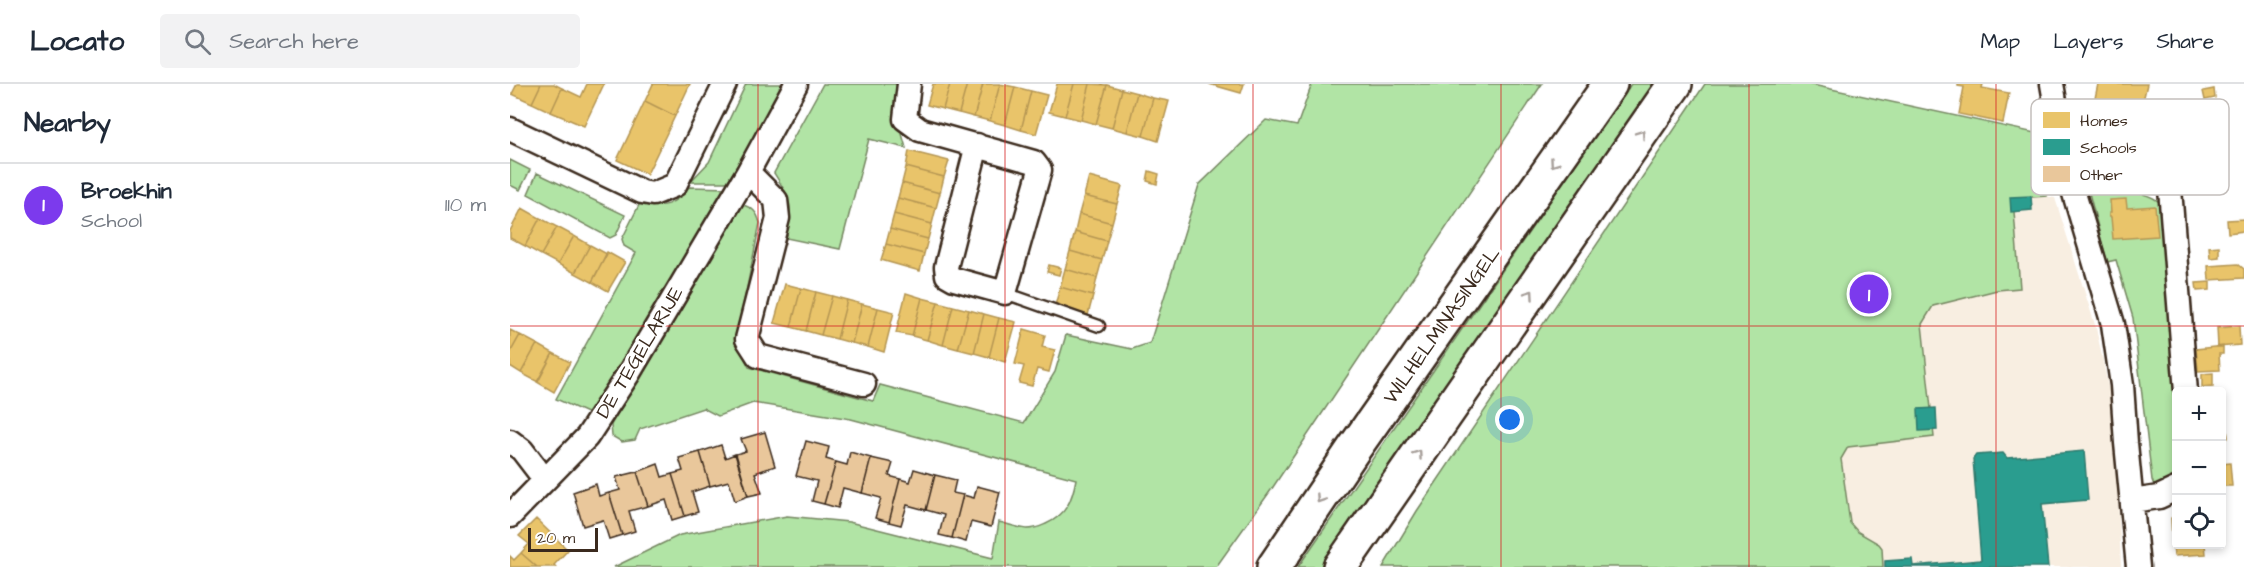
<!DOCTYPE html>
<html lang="en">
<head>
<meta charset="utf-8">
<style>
	body { margin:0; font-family:"Architects Daughter",sans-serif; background:#f2f2f3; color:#1f2937 }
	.controls { position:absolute; right:18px; bottom:18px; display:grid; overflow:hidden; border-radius:6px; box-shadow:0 3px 9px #0003 }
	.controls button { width:54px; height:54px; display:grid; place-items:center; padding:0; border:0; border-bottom:2px solid #e0e1e3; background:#fff; color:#1f2937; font:30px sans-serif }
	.scale { position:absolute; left:18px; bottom:15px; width:70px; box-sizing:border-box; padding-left:6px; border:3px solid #3b2a1e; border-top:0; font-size:16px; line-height:21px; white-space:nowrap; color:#3b2a1e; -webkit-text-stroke:4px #fff; paint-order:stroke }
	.you { position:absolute; left:1000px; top:336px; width:21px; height:21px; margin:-15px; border:4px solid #fff; border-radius:50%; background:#1a73e8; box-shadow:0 0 0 9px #1a73e833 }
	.badge { display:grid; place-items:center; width:39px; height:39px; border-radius:50%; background:#7c3aed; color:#fff; font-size:20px; font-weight:700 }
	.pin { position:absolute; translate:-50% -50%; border:3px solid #fff; box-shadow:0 2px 6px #0006 }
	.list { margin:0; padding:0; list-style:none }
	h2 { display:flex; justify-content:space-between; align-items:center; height:78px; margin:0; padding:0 24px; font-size:26px }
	h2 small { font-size:20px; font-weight:400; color:#747a83 }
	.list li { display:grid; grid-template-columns:39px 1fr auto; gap:18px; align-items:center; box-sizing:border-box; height:84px; padding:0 24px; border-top:2px solid #e0e1e3 }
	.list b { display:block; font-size:22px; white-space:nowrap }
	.list p { margin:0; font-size:20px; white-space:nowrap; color:#747a83 }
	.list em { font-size:20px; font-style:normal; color:#747a83 }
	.icon { flex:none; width:33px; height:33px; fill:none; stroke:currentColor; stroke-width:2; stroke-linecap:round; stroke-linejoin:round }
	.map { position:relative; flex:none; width:1734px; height:483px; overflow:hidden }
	header { display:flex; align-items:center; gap:36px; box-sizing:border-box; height:84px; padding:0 30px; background:#fff; border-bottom:2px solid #e0e1e3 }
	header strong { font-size:28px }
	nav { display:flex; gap:33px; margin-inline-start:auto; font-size:21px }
	.search { width:420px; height:54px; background:#f2f2f3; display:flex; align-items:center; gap:15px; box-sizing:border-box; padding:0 21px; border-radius:6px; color:#747a83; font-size:22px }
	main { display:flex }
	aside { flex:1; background:#fff }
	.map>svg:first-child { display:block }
	.built { fill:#f8eee1 }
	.green { fill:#b1e4a5; stroke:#768762; stroke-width:1.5 }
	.homes { fill:#e9c46a; stroke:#b59653; stroke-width:1.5 }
	.schools { fill:#2a9d8f; stroke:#2f7a6d; stroke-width:1.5 }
	.building { fill:#e9c79b; stroke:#3b2a1e; stroke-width:1.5 }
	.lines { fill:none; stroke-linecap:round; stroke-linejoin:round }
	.service-casing { stroke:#3b2a1e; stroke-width:15 }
	.minor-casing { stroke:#3b2a1e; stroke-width:27 }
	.primary-casing { stroke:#3b2a1e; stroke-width:38 }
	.service { stroke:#fff; stroke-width:10 }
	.minor { stroke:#fff; stroke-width:22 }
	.primary { stroke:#fff; stroke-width:33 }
	.oneway { stroke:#a79f9a }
	.grid { fill:none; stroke:#d62828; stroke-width:1.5; stroke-opacity:0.55 }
	.labels { text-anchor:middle; stroke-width:6; stroke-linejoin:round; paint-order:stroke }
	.street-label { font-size:20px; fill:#3b2a1e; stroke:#fff }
	.key { fill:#fff; stroke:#c4bfbc; stroke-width:1.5 }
	.key-label { font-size:16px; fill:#3b2a1e }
</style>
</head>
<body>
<header>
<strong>Locato</strong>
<div class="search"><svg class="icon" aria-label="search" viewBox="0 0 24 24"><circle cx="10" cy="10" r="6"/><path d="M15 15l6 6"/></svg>Search here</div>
<nav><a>Map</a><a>Layers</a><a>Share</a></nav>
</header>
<main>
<aside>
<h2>Nearby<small></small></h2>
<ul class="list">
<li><span class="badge">1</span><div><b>Broekhin</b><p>School</p></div><em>110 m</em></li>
</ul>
</aside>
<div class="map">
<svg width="1734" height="483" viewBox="0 0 1734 483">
	<rect width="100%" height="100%" fill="#fff"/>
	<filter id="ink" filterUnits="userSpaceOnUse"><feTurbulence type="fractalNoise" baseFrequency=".0167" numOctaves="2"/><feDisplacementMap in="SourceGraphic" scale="12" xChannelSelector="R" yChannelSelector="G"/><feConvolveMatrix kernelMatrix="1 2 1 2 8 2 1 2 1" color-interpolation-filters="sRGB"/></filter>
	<g filter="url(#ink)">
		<!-- built -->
		<path class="built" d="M1298,0L1530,50L1537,112L1545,114L1586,244L1605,334L1611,483H974Z"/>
		<!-- green -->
		<path class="green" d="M236,0H281L217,98H180L199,78Z
			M313,0H391L385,25L396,64L359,55L330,165L276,154C283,119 282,118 264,89Z
			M802,0H1032L761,406L706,483H104L170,451L277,432L339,438L483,474L489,438C498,440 508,444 517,445C525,445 529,443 536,440C556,431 562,417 566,395L341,335L243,319L208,332L193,324L130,345L125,356L112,358L102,352L101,341L222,128L233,121C243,124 247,128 250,139L226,257L239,283L363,317L370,301L514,339L545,288L556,251L622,265L640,259L689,101L756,36L787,42Z
			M1121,0H1150L817,483H788Z
			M1195,0H1298L1530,50L1537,112L1507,114L1504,128L1510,204L1487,206L1423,222L1412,240L1424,353L1338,363L1331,375L1340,439L1348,448L1369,460L1372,464L1373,483H873L907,427Z
			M0,76L20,86L10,106L0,101Z
			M27,89L115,131L106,151L100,154L18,110Z
			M1577,101C1594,103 1639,106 1650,119L1666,308V391L1656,400L1645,404L1642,396L1623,234L1606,176L1597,178Z
			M179,103L219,104L125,263L79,330L46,315L126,169L114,162L112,155L131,117C152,127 165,120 179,103Z"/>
		<!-- homes -->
		<path class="homes" d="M7,0H31L22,19L2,10Z
			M31,0H44L52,4L41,28L22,19Z
			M77,0H94L74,42L41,28L52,4L71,13Z
			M143,0H180L165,32L135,17Z
			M423,0H440L433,25L417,21Z
			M440,0H457L449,29L433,25Z
			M457,0H473L464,33L449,29Z
			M473,0H490L480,37L464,33Z
			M490,0L505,3L495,41L480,37Z
			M547,0H564L555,32L539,28Z
			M564,0H580L571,36L555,32Z
			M580,0L597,1L586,40L571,36Z
			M699,0H734L731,9Z
			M1448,0H1473L1472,4L1499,9L1493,39L1449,30L1454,3L1448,2Z
			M1588,0H1637L1630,30L1584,19Z
			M597,1L612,5L602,44L586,40Z
			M505,3L521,7L511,46L495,41Z
			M612,5L627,9L617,48L602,44Z
			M1704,5L1705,14L1695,16L1693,7Z
			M521,7L537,11L526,50L511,46Z
			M627,9L643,14L633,52L617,48Z
			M643,14L659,17L648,57L633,52Z
			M135,17L165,32L137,90L107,76Z
			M399,67L439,77L434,93L396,83Z
			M396,83L434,93L430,109L392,99Z
			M639,87L649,90L647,100L637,97Z
			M579,93L612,102L607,120L574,112Z
			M392,99L430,109L426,124L388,114Z
			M574,112L607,120L602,139L569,130Z
			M388,114L426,124L422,140L384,130Z
			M1616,115L1617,124L1645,122L1648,152L1603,155L1601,133H1599V129H1601L1600,116Z
			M12,124L30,134L15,162L0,154V147Z
			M384,130L422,140L418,155L380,145Z
			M569,130L602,139L597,157L565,148Z
			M30,134L47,143L31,171L15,162Z
			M1734,135V147L1718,149L1717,136Z
			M47,143L64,152L48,180L31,171Z
			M380,145L418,155L414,170L376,160Z
			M565,148L597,157L592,176L560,167Z
			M64,152L80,161L65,189L48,180Z
			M376,160L414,170L410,187L371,176Z
			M80,161L97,170L82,198L65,189Z
			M1709,162V173L1700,174L1699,163Z
			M560,167L592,176L587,194L555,185Z
			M97,168L115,178L98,207L82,198Z
			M1728,180L1734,185V194L1699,196L1698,182Z
			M539,181L551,184L549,191L537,188Z
			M555,185L587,194L583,212L550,203Z
			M1700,198V206L1687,207L1686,199Z
			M275,200L291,204L281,243L264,239Z
			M550,203L583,212L578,231L545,222Z
			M291,204L306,208L296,247L281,243Z
			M306,208L322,212L311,251L296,247Z
			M396,209L412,214L402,252L386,249Z
			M322,212L337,216L327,255L311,251Z
			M412,214L428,218L417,256L402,252Z
			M337,216L352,220L342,259L327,255Z
			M428,218L443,222L433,261L417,256Z
			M352,220L368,224L358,263L342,259Z
			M443,222L459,226L448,265L433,261Z
			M368,224L384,228L374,268L358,263Z
			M459,226L474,230L464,269L448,265Z
			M474,230L489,234L479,273L464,269Z
			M489,234L506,238L495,278L479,273Z
			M1729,242L1730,261L1708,263L1707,244Z
			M514,245L535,251L532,263L545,266L539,288L527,285L522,302L509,299L514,282L505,280Z
			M0,246L10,251L0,269Z
			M10,251L27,260L11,289L0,282V269Z
			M27,260L43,269L28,298L11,289Z
			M1713,262V270H1709L1710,286L1688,287L1686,265Z
			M43,269L60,278L44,308L27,298Z
			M1703,289V302L1692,303V290Z
			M1712,333H1716L1718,354L1712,355Z
			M1720,379L1722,402H1712V380Z
			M1666,433V453H1662L1661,434Z
			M26,435L58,466L44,481L46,483H27L11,469L19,460L9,452Z
			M1662,453H1666V460H1695L1696,470L1664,472Z
			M11,469L27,483H0V472L4,476Z"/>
		<!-- schools -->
		<path class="schools" d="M1521,112L1522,126L1501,128L1500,113Z
			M1426,324L1427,346L1409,347L1408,325Z
			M1574,367L1578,416L1532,420L1538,483H1375V477L1402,475L1403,482L1471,476L1463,375L1466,371L1493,369L1497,374Z"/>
		<!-- building -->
		<path class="building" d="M255,348L265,382L245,389L252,409L238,412L226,370L236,367L231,355Z
			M296,357L319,363L316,375L326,378L314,420L302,417L307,397L286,392Z
			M211,361L215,374L225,370L238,412L225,417L219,397L200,402L190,368Z
			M190,368L200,402L182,408L188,428L175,432L162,390L173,387L169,374Z
			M340,368L361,374L352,409L333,404L328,424L314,420L326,378L337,381Z
			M361,374L383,379L379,392L390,395L379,438L365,434L371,414L352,409Z
			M148,380L152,393L162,390L175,432L162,436L156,416L138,422L127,388Z
			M404,385L425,391L416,426L397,421L391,441L379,438L390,395L400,398Z
			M127,388L138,422L119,427L125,447L112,451L99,409L110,406L106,393Z
			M425,391L446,396L443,409L453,411L442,454L429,451L434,431L416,426Z
			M86,400L89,412L99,409L112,451L99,455L93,436L73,442L63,408Z
			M467,402L490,408L481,443L461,438L456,458L442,454L453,411L464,414Z"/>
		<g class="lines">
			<!-- service casing -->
			<g class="service-casing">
				<path id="service" d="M495,209L589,242"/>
			</g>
			<!-- minor casing -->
			<g class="minor-casing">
				<path id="minor" d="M286,0L238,88L266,116L268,134L237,255L248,272L354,300
					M399,0L395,35L410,46L524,78L530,86L495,209L444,195L437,191L436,183L467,61
					M1542,0L1557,86L1603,240L1612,301L1616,359L1628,483
					M0,45L132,108L143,110L165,101L215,0
					M1557,86L1578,82L1651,95L1660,105L1676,308
					M0,357L12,366L35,396
					M1622,417L1649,413L1666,405
					M0,432L77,353L119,289L238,88"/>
			</g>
			<!-- primary casing -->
			<g class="primary-casing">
				<path id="primary" d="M764,483L843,366L1100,0
					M830,483L1165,0"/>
			</g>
			<!-- service -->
			<use href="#service" class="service"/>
			<!-- minor -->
			<use href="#minor" class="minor"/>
			<!-- primary -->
			<use href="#primary" class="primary"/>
		</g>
		<!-- one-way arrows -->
		<defs><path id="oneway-chevron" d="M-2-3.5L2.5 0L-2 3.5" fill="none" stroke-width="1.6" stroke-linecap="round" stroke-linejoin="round" transform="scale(1.5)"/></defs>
		<g class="oneway">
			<use href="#oneway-chevron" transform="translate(1131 50) rotate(-55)"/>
			<use href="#oneway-chevron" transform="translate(1044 79) rotate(125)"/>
			<use href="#oneway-chevron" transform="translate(1020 210) rotate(-55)"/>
			<use href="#oneway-chevron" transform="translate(908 370) rotate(-55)"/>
			<use href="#oneway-chevron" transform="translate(810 415) rotate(124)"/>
		</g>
	</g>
	<!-- grid -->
	<path class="grid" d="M248,0V483M495,0V483M743,0V483M991,0V483M1239,0V483M1486,0V483M0,242H1734"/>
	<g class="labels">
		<!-- street labels -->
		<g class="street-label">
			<text transform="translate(931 241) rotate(-55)" y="7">WILHELMINASINGEL</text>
			<text transform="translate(129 268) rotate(-59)" y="7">DE TEGELARIJE</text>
		</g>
	</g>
	<!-- legend -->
	<rect x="1521" y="15" width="198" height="96" rx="9" class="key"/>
	<rect x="1533" y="28" width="27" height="16" fill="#e9c46a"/>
	<rect x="1533" y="55" width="27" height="16" fill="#2a9d8f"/>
	<rect x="1533" y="82" width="27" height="16" fill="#e9c79b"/>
	<g class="key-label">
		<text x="1570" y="42">Homes</text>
		<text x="1570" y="69">Schools</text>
		<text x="1570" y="96">Other</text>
	</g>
</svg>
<div class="controls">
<button>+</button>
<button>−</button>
<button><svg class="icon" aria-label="locate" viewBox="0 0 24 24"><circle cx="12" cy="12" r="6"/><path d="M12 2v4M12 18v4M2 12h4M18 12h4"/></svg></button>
</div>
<div class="scale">20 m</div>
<div class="you"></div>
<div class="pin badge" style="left:1359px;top:210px">1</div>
</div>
</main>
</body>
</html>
